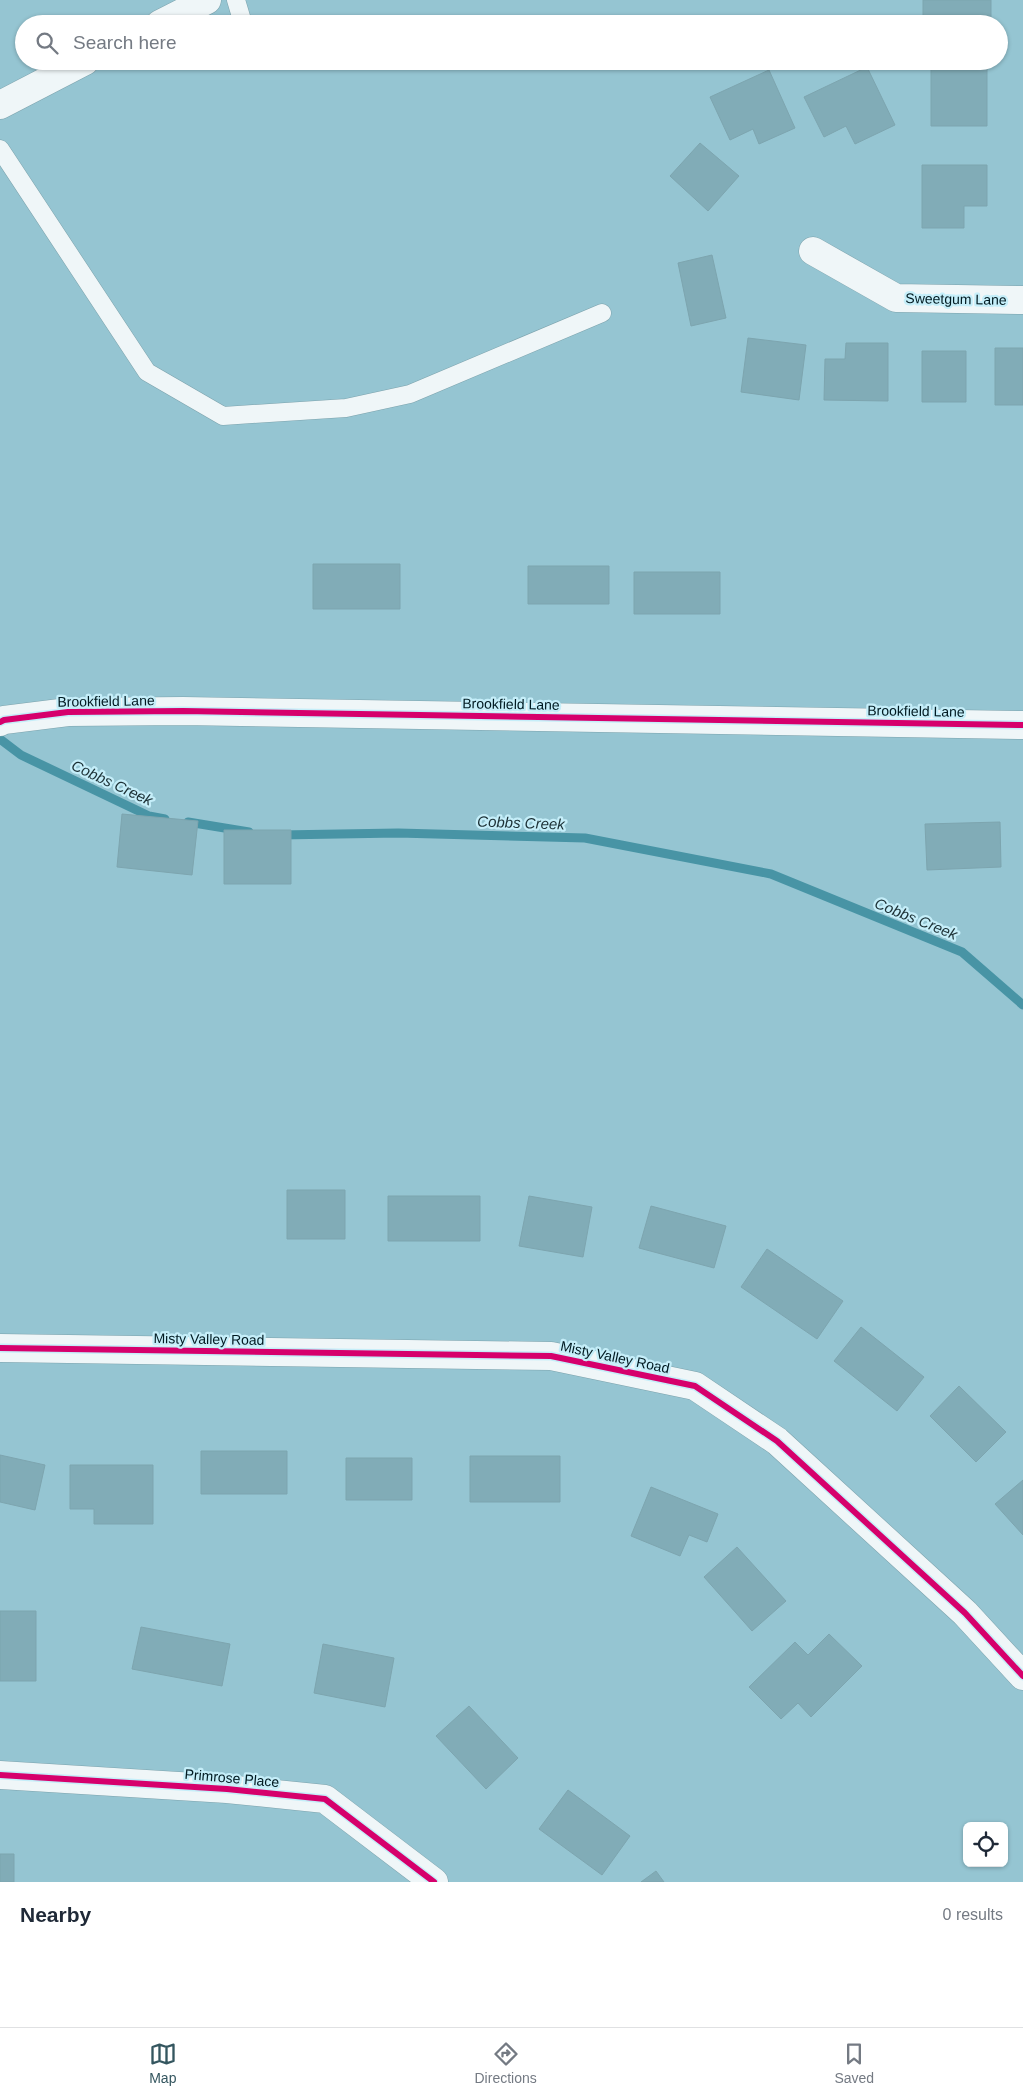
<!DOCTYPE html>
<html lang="en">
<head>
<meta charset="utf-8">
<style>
	body { margin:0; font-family:Helvetica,sans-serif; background:#f2f2f3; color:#1f2937 }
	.controls { position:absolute; right:15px; bottom:15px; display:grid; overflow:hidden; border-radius:8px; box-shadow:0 1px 4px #0004 }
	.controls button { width:45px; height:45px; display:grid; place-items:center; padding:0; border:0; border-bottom:1px solid #e0e1e3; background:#fff; color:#1f2937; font:25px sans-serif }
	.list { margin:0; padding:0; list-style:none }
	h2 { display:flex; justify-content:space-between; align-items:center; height:65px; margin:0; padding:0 20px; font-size:21px }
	h2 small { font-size:16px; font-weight:400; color:#747a83 }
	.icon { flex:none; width:28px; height:28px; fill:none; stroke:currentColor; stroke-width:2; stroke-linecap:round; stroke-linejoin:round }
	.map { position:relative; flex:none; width:1023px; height:1882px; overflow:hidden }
	.search { position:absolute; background:#fff; box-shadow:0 1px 4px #0004; left:15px; right:15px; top:15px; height:55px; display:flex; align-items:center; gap:12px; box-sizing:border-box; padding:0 18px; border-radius:28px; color:#747a83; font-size:19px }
	.sheet { height:145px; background:#fff }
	nav { display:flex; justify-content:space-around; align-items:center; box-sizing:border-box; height:70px; border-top:1px solid #e0e1e3; background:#fff; font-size:14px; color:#747a83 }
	nav a { display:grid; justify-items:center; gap:2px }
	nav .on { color:#34565f }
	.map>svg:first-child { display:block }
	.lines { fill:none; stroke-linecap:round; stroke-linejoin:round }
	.stream { stroke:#4894a5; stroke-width:9 }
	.building { fill:#81acb7; stroke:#7da5af }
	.lane-casing { stroke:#7ca2ac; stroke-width:19 }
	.street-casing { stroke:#7ca2ac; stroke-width:29 }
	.lane { stroke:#eff6f8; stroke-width:18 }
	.street { stroke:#eff6f8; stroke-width:28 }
	.cycleway-casing { stroke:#c5eef9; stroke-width:9 }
	.cycleway { stroke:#d6006c; stroke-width:6 }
	.labels { text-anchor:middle; stroke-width:4.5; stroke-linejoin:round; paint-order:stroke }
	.street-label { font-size:14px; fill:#001a21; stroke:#c5eef9 }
	.water-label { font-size:15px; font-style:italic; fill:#1c3035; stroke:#c5eef9 }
</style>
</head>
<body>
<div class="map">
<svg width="1023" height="1882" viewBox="0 0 1023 1882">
	<rect width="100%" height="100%" fill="#95c5d2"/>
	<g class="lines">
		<!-- stream -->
		<path class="stream" d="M0,739L21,755L149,816L165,819
			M188,822L249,832
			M280,835L398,833L585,838L771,874L962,952L1023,1005"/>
	</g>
	<!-- building -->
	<path class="building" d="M923,0H991V24H923Z
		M931,61H987V126H931Z
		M867,67L895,125L855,144L846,126L824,137L804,97Z
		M769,70L795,128L759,144L753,129L730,140L710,97Z
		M700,143L739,176L708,211L670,176Z
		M922,165H987V206H964V228H922Z
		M712,255L726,318L691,326L678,263Z
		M748,338L806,345L799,400L741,392Z
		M846,343H888V401L824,400L825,359H845Z
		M995,348H1023V405H995Z
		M922,351H966V402H922Z
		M313,564H400V609H313Z
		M528,566H609V604H528Z
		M634,572H720V614H634Z
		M122,814L198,821L192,875L117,867Z
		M1000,822L1001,867L927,870L925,824Z
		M224,830H291V884H224Z
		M287,1190H345V1239H287Z
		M388,1196H480V1241H388Z
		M529,1196L592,1207L583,1257L519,1246Z
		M651,1206L726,1226L714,1268L639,1248Z
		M767,1249L843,1301L817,1339L741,1287Z
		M861,1327L924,1377L897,1411L834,1361Z
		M959,1386L1006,1432L976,1462L930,1416Z
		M201,1451H287V1494H201Z
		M0,1455L45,1465L35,1510L0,1502Z
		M470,1456H560V1502H470Z
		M346,1458H412V1500H346Z
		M70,1465H153V1524H94V1509H70Z
		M1023,1480V1535L995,1504Z
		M651,1487L718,1514L707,1542L689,1535L680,1556L631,1536Z
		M737,1547L786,1601L752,1631L704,1577Z
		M0,1611H36V1681H0Z
		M141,1627L230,1644L222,1686L132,1669Z
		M829,1634L862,1666L811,1717L798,1703L781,1719L749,1687L795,1642L808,1655Z
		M323,1644L394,1658L385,1707L314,1693Z
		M469,1706L518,1758L486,1789L436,1736Z
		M568,1790L630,1836L602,1875L539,1829Z
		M0,1854H14V1882H0Z
		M656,1871L664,1882H641Z"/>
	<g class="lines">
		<!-- lane casing -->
		<g class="lane-casing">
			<path id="lane" d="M236,0L242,20L240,24
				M0,149L147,372L223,416L346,408L410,394L602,313"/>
		</g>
		<!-- street casing -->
		<g class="street-casing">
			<path id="street" d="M160,24L207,0
				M0,105L85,61
				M813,251L896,298L1023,300
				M0,722L4,720L68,712L183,711L1023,725
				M0,1348L551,1356L695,1386L777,1441L965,1613L1023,1676
				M0,1775L227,1789L325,1799L434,1882"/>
		</g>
		<!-- lane -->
		<use href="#lane" class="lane"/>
		<!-- street -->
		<use href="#street" class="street"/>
		<!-- cycleway casing -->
		<g class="cycleway-casing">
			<path id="cycleway" d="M0,722L4,720L68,712L183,711L1023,725
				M0,1348L551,1356L695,1386L777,1441L965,1613L1023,1676
				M0,1775L227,1789L325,1799L434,1882"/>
		</g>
		<!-- cycleway -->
		<use href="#cycleway" class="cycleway"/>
	</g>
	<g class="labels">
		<!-- street labels -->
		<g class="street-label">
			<text transform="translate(956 299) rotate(1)" y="5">Sweetgum Lane</text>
			<text transform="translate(106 701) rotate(-1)" y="5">Brookfield Lane</text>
			<text transform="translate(511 704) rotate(1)" y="5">Brookfield Lane</text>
			<text transform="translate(916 711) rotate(1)" y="5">Brookfield Lane</text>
			<text transform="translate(209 1339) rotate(1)" y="5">Misty Valley Road</text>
			<text transform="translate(615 1357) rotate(12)" y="5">Misty Valley Road</text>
			<text transform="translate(232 1778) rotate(5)" y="5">Primrose Place</text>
		</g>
		<!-- water labels -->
		<g class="water-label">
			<text transform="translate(112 783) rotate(25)" y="5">Cobbs Creek</text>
			<text transform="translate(521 823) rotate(2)" y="5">Cobbs Creek</text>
			<text transform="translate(916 919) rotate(22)" y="5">Cobbs Creek</text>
		</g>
	</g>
</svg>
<div class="controls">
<button><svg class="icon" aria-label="locate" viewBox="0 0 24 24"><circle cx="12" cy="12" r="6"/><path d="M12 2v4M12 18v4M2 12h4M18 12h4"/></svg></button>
</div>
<div class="search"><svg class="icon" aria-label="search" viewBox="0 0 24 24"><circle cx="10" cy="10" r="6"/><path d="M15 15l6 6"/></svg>Search here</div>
</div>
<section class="sheet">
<h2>Nearby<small>0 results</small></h2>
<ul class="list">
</ul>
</section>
<nav>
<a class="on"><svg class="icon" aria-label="map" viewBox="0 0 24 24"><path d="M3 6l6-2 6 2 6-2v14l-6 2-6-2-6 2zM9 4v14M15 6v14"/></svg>Map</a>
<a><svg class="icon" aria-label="directions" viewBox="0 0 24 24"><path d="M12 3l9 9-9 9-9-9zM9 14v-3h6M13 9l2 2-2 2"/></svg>Directions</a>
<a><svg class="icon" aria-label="saved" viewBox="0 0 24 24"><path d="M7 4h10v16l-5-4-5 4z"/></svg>Saved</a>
</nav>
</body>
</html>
